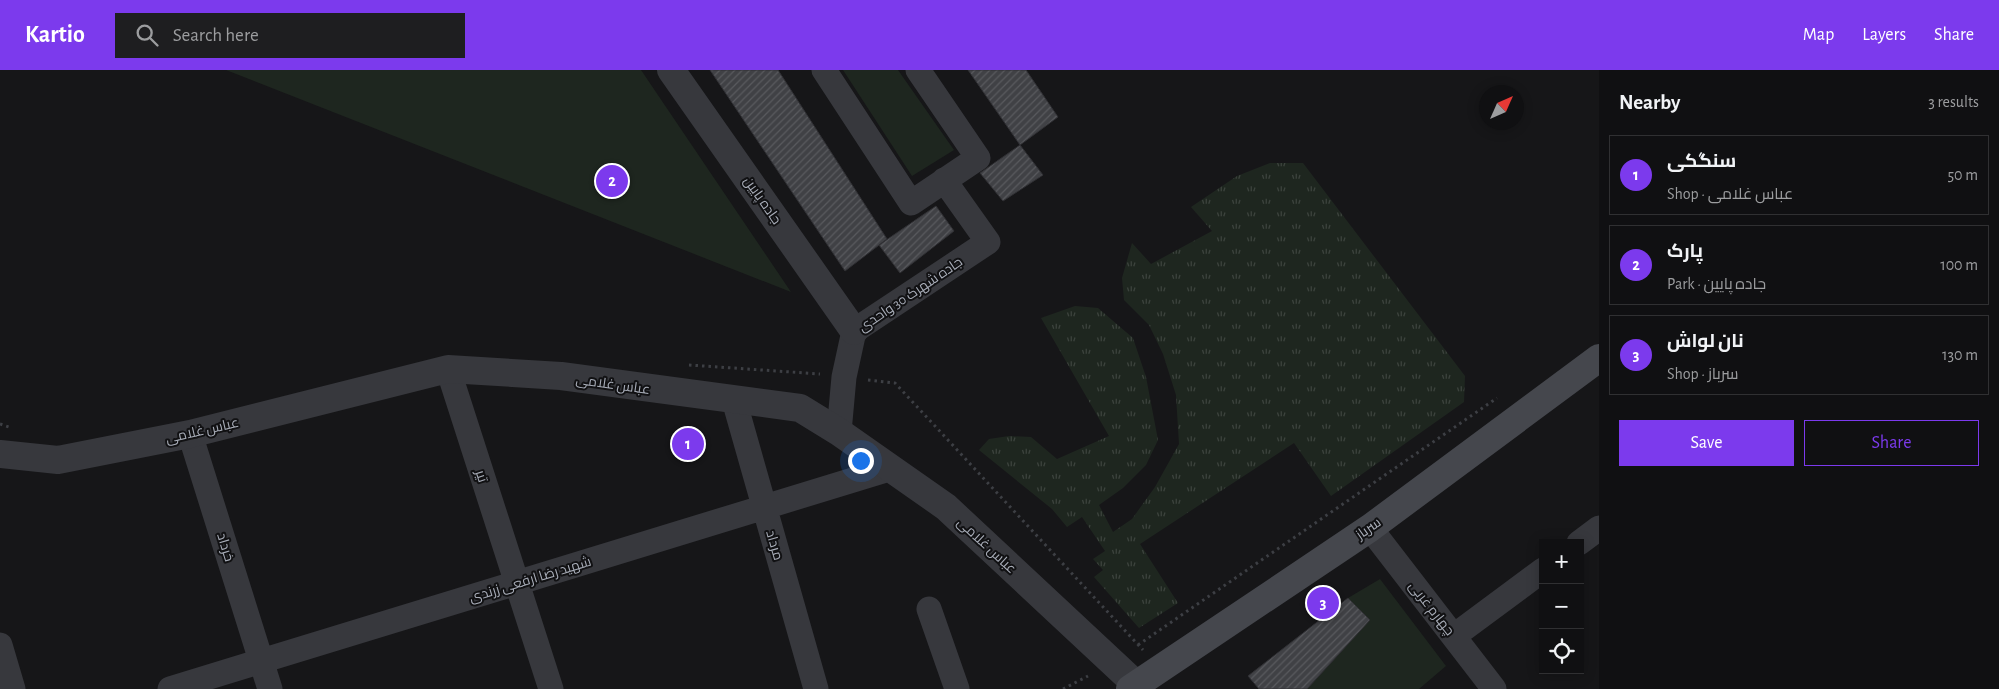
<!DOCTYPE html>
<html lang="en">
<head>
<meta charset="utf-8">
<style>
	body { margin:0; font-family:"Alegreya Sans",Cairo,sans-serif; background:#1e1e20; color:#f1f3f6 }
	.controls { position:absolute; right:15px; bottom:15px; display:grid; overflow:hidden; border-radius:0px; box-shadow:0 2px 12px #0003 }
	.controls button { width:45px; height:45px; display:grid; place-items:center; padding:0; border:0; border-bottom:1px solid #303032; background:#101012; color:#f1f3f6; font:25px sans-serif }
	.compass { position:absolute; left:1479px; top:15px; width:45px; height:45px; border-radius:50%; background:#101012; box-shadow:0 2px 12px #0003; rotate:45deg }
	.you { position:absolute; left:860px; top:390px; width:18px; height:18px; margin:-12px; border:4px solid #fff; border-radius:50%; background:#1a73e8; box-shadow:0 0 0 8px #1a73e833 }
	.badge { display:grid; place-items:center; width:32px; height:32px; border-radius:50%; background:#7c3aed; color:#fff; font-size:16px; font-weight:700 }
	.pin { position:absolute; translate:-50% -50%; border:2px solid #fff; box-shadow:0 1px 5px #0006 }
	.list { margin:0; padding:0; list-style:none }
	h2 { display:flex; justify-content:space-between; align-items:center; height:65px; margin:0; padding:0 20px; font-size:21px }
	h2 small { font-size:16px; font-weight:400; color:#9c9d9f }
	.list li { display:grid; grid-template-columns:32px 1fr auto; gap:15px; align-items:center; box-sizing:border-box; height:80px; margin:0 10px 10px; padding:0 10px; border:1px solid #303032; border-radius:0px }
	.list b { display:block; font-size:19px; white-space:nowrap }
	.list p { margin:0; font-size:16px; white-space:nowrap; color:#9c9d9f }
	.list em { font-size:16px; font-style:normal; color:#9c9d9f }
	.actions { display:flex; gap:10px; padding:15px 20px }
	.actions a { flex:1; padding:11px 0; border:1px solid #7c3aed; border-radius:0px; text-align:center; font-size:18px; color:#7c3aed }
	.actions .main { background:#7c3aed; color:#fff }
	.icon { flex:none; width:28px; height:28px; fill:none; stroke:currentColor; stroke-width:2; stroke-linecap:round; stroke-linejoin:round }
	.map { position:relative; flex:none; width:1599px; height:619px; overflow:hidden }
	header { display:flex; align-items:center; gap:30px; box-sizing:border-box; height:70px; padding:0 25px; background:#7c3aed; color:#fff }
	header strong { font-size:24px }
	nav { display:flex; gap:28px; margin-inline-start:auto; font-size:18px }
	.search { width:350px; height:45px; background:#1e1e20; display:flex; align-items:center; gap:12px; box-sizing:border-box; padding:0 18px; border-radius:0px; color:#9c9d9f; font-size:19px }
	main { display:flex }
	aside { flex:1; background:#101012 }
	.map>svg:first-child { display:block }
	.grass { fill:url(#grass-tufts) }
	.green { fill:#1e261f }
	.building { fill:url(#building-hatch); stroke:#303034 }
	.lines { fill:none; stroke-linecap:round; stroke-linejoin:round }
	.path { stroke:#3d3f44; stroke-width:3; stroke-dasharray:2.5 4; stroke-linecap:butt }
	.minor { stroke:#37383d; stroke-width:25 }
	.tertiary { stroke:#37383d; stroke-width:28 }
	.secondary { stroke:#45474d; stroke-width:28 }
	.labels { text-anchor:middle; stroke-width:4; stroke-linejoin:round; paint-order:stroke }
	.street-label { font-size:14px; fill:#a8adb8; stroke:#111113 }
</style>
</head>
<body>
<header>
<strong>Kartio</strong>
<div class="search"><svg class="icon" aria-label="search" viewBox="0 0 24 24"><circle cx="10" cy="10" r="6"/><path d="M15 15l6 6"/></svg>Search here</div>
<nav><a>Map</a><a>Layers</a><a>Share</a></nav>
</header>
<main>
<div class="map">
<svg width="1599" height="619" viewBox="0 0 1599 619">
	<defs>
		<pattern id="grass-tufts" width="24" height="20" patternUnits="userSpaceOnUse" patternTransform="scale(1.25)"><rect width="24" height="20" fill="#1e261f"/><path d="M3 7l-1-3M5 7V3M7 7l1-3M15 17l-1-3M17 17v-4M19 17l1-3" fill="none" stroke="#3c433d"/></pattern>
		<pattern id="building-hatch" width="6" height="6" patternUnits="userSpaceOnUse" patternTransform="scale(1.25)"><rect width="6" height="6" fill="#404145"/><path d="M-1 1l2-2M0 6l6-6M5 7l2-2" fill="none" stroke="#595a5e"/></pattern>
	</defs>
	<rect width="100%" height="100%" fill="#161618"/>
	<!-- grass -->
	<path class="grass" d="M1270,93H1303L1465,306L1464,332L1331,426L1294,373L1140,474L1178,533L1139,558L1094,507L1103,500L1093,489L1105,481L1082,447L1067,457L1052,439L979,380L989,369L1009,366L1031,367L1057,389L1109,366L1041,248L1075,236L1098,238L1133,268L1146,307L1158,370L1146,395L1123,418L1099,435L1113,462L1132,449L1155,417L1179,374L1176,325L1163,284L1149,255L1124,230L1122,208L1132,173L1151,194L1212,161L1191,137L1237,106Z"/>
	<!-- green -->
	<path class="green" d="M226,0H641L791,222Z
		M843,0H898L954,80L912,106Z
		M1380,509L1446,596L1419,619H1307L1370,550L1348,528Z"/>
	<!-- building -->
	<path class="building" d="M710,0H778L887,169L845,201Z
		M968,0H1026L1058,47L1020,75Z
		M1020,75L1043,105L1003,131L980,103Z
		M936,136L954,161L900,203L879,175Z
		M1348,528L1370,550L1307,619H1259L1248,606Z"/>
	<g class="lines">
		<!-- path -->
		<path class="path" d="M689,295L820,304
			M868,310L895,313L1143,580
			M0,354L9,357
			M1138,575L1497,328
			M1063,619L1088,606"/>
		<!-- minor -->
		<path class="minor" d="M824,0L911,133L978,88L918,0
			M448,299L551,619
			M734,330L816,619
			M839,362L844,307L854,261L988,172L944,110
			M190,364L270,619
			M1370,458L1494,619
			M1579,473L1599,458
			M929,539L957,619
			M1454,566L1543,500
			M0,575L13,619
			M170,619L889,399"/>
		<!-- tertiary -->
		<path class="tertiary" d="M671,0L854,261
			M0,384L58,390L190,364L448,299L561,306L800,338L839,362L946,437L1141,619"/>
		<!-- secondary -->
		<path class="secondary" d="M1130,619L1370,458L1599,288"/>
	</g>
	<g class="labels">
		<!-- street labels -->
		<g class="street-label">
			<text transform="translate(763 130) rotate(55)" y="5">جاده پایین</text>
			<text transform="translate(910 224) rotate(-34)" y="5">جاده شهرک 30 واحدی</text>
			<text transform="translate(613 314) rotate(8)" y="5">عباس غلامی</text>
			<text transform="translate(202 360) rotate(-13)" y="5">عباس غلامی</text>
			<text transform="translate(482 406) rotate(72)" y="5">تیر</text>
			<text transform="translate(1368 458) rotate(-35)" y="5">سرباز</text>
			<text transform="translate(775 475) rotate(74)" y="5">مرداد</text>
			<text transform="translate(987 475) rotate(43)" y="5">عباس غلامی</text>
			<text transform="translate(226 477) rotate(73)" y="5">خرداد</text>
			<text transform="translate(530 509) rotate(-17)" y="5">شهید رضا ارفعی زرندی</text>
			<text transform="translate(1432 538) rotate(52)" y="5">چهارم غربی</text>
		</g>
	</g>
</svg>
<div class="controls">
<button>+</button>
<button>−</button>
<button><svg class="icon" aria-label="locate" viewBox="0 0 24 24"><circle cx="12" cy="12" r="6"/><path d="M12 2v4M12 18v4M2 12h4M18 12h4"/></svg></button>
</div>
<svg class="compass" viewBox="-18 -18 36 36"><path d="M0-13l5 13h-10z" fill="#e53935"/><path d="M0 13l5-13h-10z" fill="#9c9d9f"/></svg>
<div class="you"></div>
<div class="pin badge" style="left:688px;top:374px">1</div>
<div class="pin badge" style="left:612px;top:111px">2</div>
<div class="pin badge" style="left:1323px;top:533px">3</div>
</div>
<aside>
<h2>Nearby<small>3 results</small></h2>
<ul class="list">
<li><span class="badge">1</span><div><b>سنگکی</b><p>Shop · عباس غلامی</p></div><em>50 m</em></li>
<li><span class="badge">2</span><div><b>پارک</b><p>Park · جاده پایین</p></div><em>100 m</em></li>
<li><span class="badge">3</span><div><b>نان لواش</b><p>Shop · سرباز</p></div><em>130 m</em></li>
</ul>
<div class="actions"><a class="main">Save</a><a>Share</a></div>
</aside>
</main>
</body>
</html>
